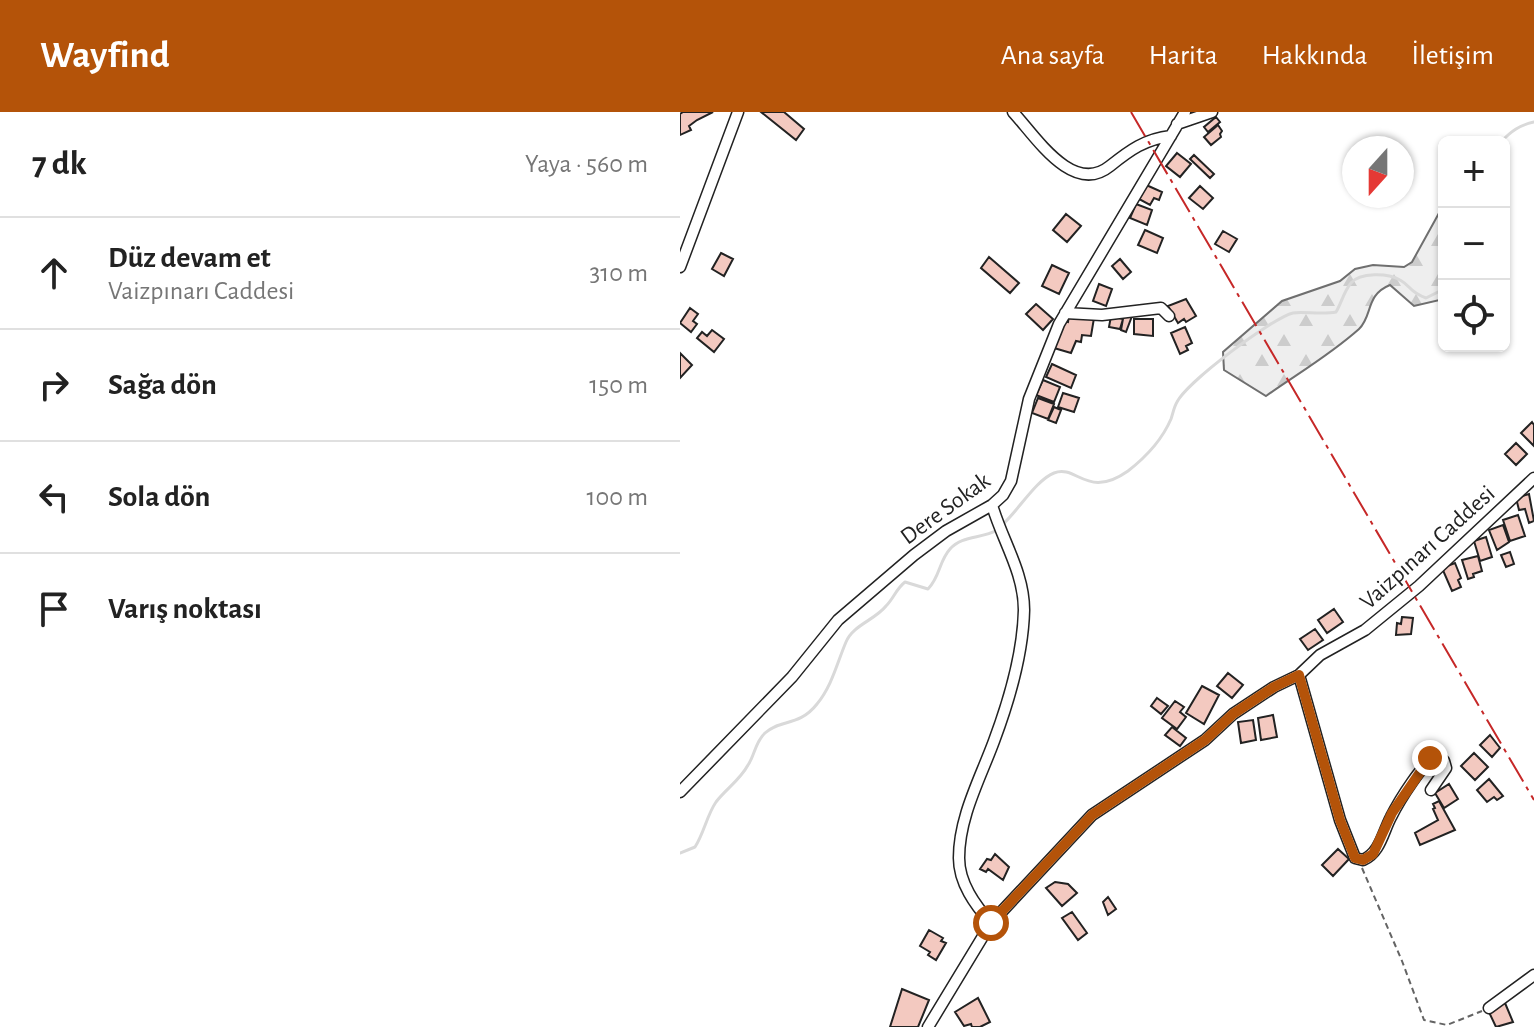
<!DOCTYPE html>
<html lang="tr">
<head>
<meta charset="utf-8">
<style>
	body { margin:0; font-family:"Alegreya Sans",sans-serif; background:#f2f2f2; color:#222 }
	.controls { position:absolute; right:24px; top:24px; display:grid; overflow:hidden; border-radius:12px; box-shadow:0 2px 6px #0004 }
	.controls button { width:72px; height:72px; display:grid; place-items:center; padding:0; border:0; border-bottom:2px solid #e0e0e0; background:#fff; color:#222; font:40px sans-serif }
	.compass { position:absolute; left:662px; top:24px; width:72px; height:72px; border-radius:50%; background:#fff; box-shadow:0 2px 6px #0004; rotate:201deg }
	.stop { position:absolute; width:24px; height:24px; margin:-18px; border:6px solid #b45309; border-radius:50%; background:#fff }
	.stop.end { background:#b45309; border-color:#fff; box-shadow:0 2px 8px #0008 }
	.list { margin:0; padding:0; list-style:none }
	h2 { display:flex; justify-content:space-between; align-items:center; height:104px; margin:0; padding:0 32px; font-size:34px }
	h2 small { font-size:26px; font-weight:400; color:#767676 }
	.list li { display:grid; grid-template-columns:52px 1fr auto; gap:24px; align-items:center; box-sizing:border-box; height:112px; padding:0 32px; border-top:2px solid #e0e0e0 }
	.list b { display:block; font-size:30px; white-space:nowrap }
	.list p { margin:0; font-size:26px; white-space:nowrap; color:#767676 }
	.list em { font-size:26px; font-style:normal; color:#767676 }
	.icon { flex:none; width:44px; height:44px; fill:none; stroke:currentColor; stroke-width:2; stroke-linecap:round; stroke-linejoin:round }
	.map { position:relative; flex:none; width:854px; height:915px; overflow:hidden }
	header { display:flex; align-items:center; gap:48px; box-sizing:border-box; height:112px; padding:0 40px; background:#b45309; color:#fff }
	header strong { font-size:38px }
	nav { display:flex; gap:44px; margin-inline-start:auto; font-size:28px }
	main { display:flex }
	aside { flex:1; background:#fff }
	.map>svg:first-child { display:block }
	.forest { fill:url(#forest-firs); stroke:#6f6f6f; stroke-width:2 }
	.lines { fill:none; stroke-linecap:round; stroke-linejoin:round }
	.stream { stroke:#d9d9d9; stroke-width:3 }
	.building { fill:#f3c9c0; stroke:#222; stroke-width:2 }
	.minor-casing { stroke:#222; stroke-width:13 }
	.path { stroke:#646464; stroke-width:2; stroke-dasharray:6 4; stroke-linecap:butt }
	.minor { stroke:#fff; stroke-width:10 }
	.power { stroke:#c62828; stroke-width:2; stroke-dasharray:28 6 4 6; stroke-linecap:butt }
	.route { stroke:#b45309; stroke-width:10 }
	.labels { text-anchor:middle; stroke-width:6; stroke-linejoin:round; paint-order:stroke }
	.street-label { font-size:24px; fill:#222; stroke:#fff }
</style>
</head>
<body>
<header>
<strong>Wayfind</strong>
<nav><a>Ana sayfa</a><a>Harita</a><a>Hakkında</a><a>İletişim</a></nav>
</header>
<main>
<aside>
<h2>7 dk<small>Yaya · 560 m</small></h2>
<ul class="list">
<li><svg class="icon" aria-label="ahead" viewBox="0 0 24 24"><path d="M12 20V5M6 11l6-6 6 6"/></svg><div><b>Düz devam et</b><p>Vaizpınarı Caddesi</p></div><em>310 m</em></li>
<li><svg class="icon" aria-label="right" viewBox="0 0 24 24"><path d="M7 20v-9h11M14 6l5 5-5 5"/></svg><div><b>Sağa dön</b></div><em>150 m</em></li>
<li><svg class="icon" aria-label="left" viewBox="0 0 24 24"><path d="M17 20v-9H6M10 6l-5 5 5 5"/></svg><div><b>Sola dön</b></div><em>100 m</em></li>
<li><svg class="icon" aria-label="arrive" viewBox="0 0 24 24"><path d="M6 21V4h12l-3 4 3 4H6"/></svg><div><b>Varış noktası</b></div></li>
</ul>
</aside>
<div class="map">
<svg width="854" height="915" viewBox="0 0 854 915">
	<defs>
		<pattern id="forest-firs" width="22" height="20" patternUnits="userSpaceOnUse" patternTransform="scale(2)"><rect width="22" height="20" fill="#eee"/><path d="M5 1l3.5 6h-7zM16 11l3.5 6h-7z" fill="#ccc"/></pattern>
	</defs>
	<rect width="100%" height="100%" fill="#fff"/>
	<!-- forest -->
	<path class="forest" d="M764,92V187L734,194L710,173C685,183 693,204 679,217C650,243 617,262 586,284L544,258L543,240L602,189L660,169L675,157L693,153L724,155L732,150Z"/>
	<g class="lines">
		<!-- stream -->
		<path class="stream" d="M821,30C831,19 840,13 854,10
			M322,413C338,399 356,368 374,361C397,352 407,388 448,359C466,345 482,328 491,307C493,301 494,295 497,290C507,270 592,206 613,201C622,199 642,203 656,200C661,192 664,179 671,171C680,160 708,161 720,168C731,174 729,180 746,186L764,177
			M0,741L15,735C24,721 27,703 36,690C46,677 60,668 68,653C75,643 75,630 85,621C100,607 119,615 137,592C152,574 157,551 166,530C173,513 195,508 206,494C214,486 216,477 225,470L248,477C260,465 259,449 270,437C282,423 302,427 317,418"/>
	</g>
	<!-- building -->
	<path class="building" d="M3,0H33L17,8L9,14L11,18L0,23V2Z
		M81,0H104L124,17L116,28Z
		M536,5L540,10L528,20L524,15Z
		M538,13L542,19L540,22L541,25L531,33L524,25Z
		M497,41L511,52L500,65L486,54Z
		M514,43L534,62L530,66L510,47Z
		M464,72L482,80L479,88L474,86L470,93L459,87Z
		M520,74L533,86L523,97L509,86Z
		M456,92L472,98L467,113L450,106Z
		M386,102L401,114L387,130L373,118Z
		M465,118L483,126L477,141L458,133Z
		M543,119L557,127L549,140L535,132Z
		M41,141L53,147L44,164L32,157Z
		M309,145L339,171L330,181L301,156Z
		M440,147L451,160L443,167L432,154Z
		M372,153L389,161L379,182L362,174Z
		M419,172L432,177L426,194L413,189Z
		M506,187L516,204L506,210L504,207L498,211L488,194Z
		M356,192L373,207L363,218L346,202Z
		M10,196L18,202L13,209L17,212L11,220L0,211Z
		M444,201L452,204L446,220L441,218Z
		M389,203L414,206L411,224L402,223L401,230L396,229L391,241L374,236L378,220H381L384,209L388,210Z
		M431,204L443,207L440,217L429,215Z
		M454,207H473V224L454,222Z
		M505,215L512,231L506,234L508,238L500,242L491,221Z
		M32,218L44,227L34,240L17,226L22,220L27,224Z
		M0,241L12,253L0,266Z
		M372,252L396,263L391,276L366,265Z
		M363,268L380,275L374,290L356,283Z
		M383,281L399,286L394,300L378,295Z
		M358,286L374,292L368,307L352,301Z
		M374,295L381,298L376,311L368,308Z
		M852,310L854,313V334L841,321Z
		M836,331L847,342L836,353L825,342Z
		M849,382L854,409L849,411L845,397L839,398L836,386Z
		M838,403L845,424L830,429L823,408Z
		M823,413L829,430L817,438L809,418Z
		M806,425L812,445L800,449L794,429Z
		M830,440L834,452L826,455L821,443Z
		M798,444L802,459L793,462L794,465L788,467L782,448Z
		M775,451L781,466L778,468L781,475L772,479L762,456Z
		M654,497L663,510L647,521L638,508Z
		M722,505L733,506L731,522L716,523L717,511L721,512Z
		M635,517L643,528L628,538L620,527Z
		M548,561L563,573L552,586L537,574Z
		M522,574L539,583L524,612L506,601Z
		M477,586L488,594L481,602L471,594Z
		M495,589L504,595L500,600L506,605L497,617L482,606Z
		M593,603L597,625L581,628L578,606Z
		M573,608L576,628L561,631L558,610Z
		M492,615L506,626L500,634L485,623Z
		M810,623L820,636L812,645L800,633Z
		M794,641L808,655L795,668L781,654Z
		M809,667L823,684L817,688L814,685L807,690L797,678Z
		M769,672L778,687L764,696L755,681Z
		M759,689L775,718L740,733L735,721L758,708L753,697L755,696L753,692Z
		M658,737L669,747L653,764L642,753Z
		M315,742L329,755L323,768L308,757L306,760L300,757L307,747L311,748Z
		M375,770L388,772L397,781L382,794L366,776Z
		M428,785L436,797L428,803L423,790Z
		M392,800L407,821L398,828L382,806Z
		M249,818L263,826L261,829L266,831L256,848L248,843L250,840L240,834Z
		M222,877L249,888L238,915H210Z
		M298,886L310,910L300,915H292L291,912L284,914L275,900Z
		M825,891L833,910L816,915L808,898Z"/>
	<g class="lines">
		<!-- minor casing -->
		<g class="minor-casing">
			<path id="minor" d="M333,0C356,25 393,84 430,54C450,38 465,27 491,24
				M497,12L532,0
				M0,155L58,0
				M385,201L422,203L481,196L489,204
				M619,563L660,708L675,746L683,748C700,741 703,720 711,705C718,691 744,647 758,644L764,649L766,656L751,678
				M0,680L112,565L158,508L234,443L266,419L312,393L323,383L331,369L349,287L379,212L505,0
				M311,811C295,793 279,771 279,746C279,705 300,667 314,629C329,589 343,541 344,498C344,460 322,428 312,393
				M809,896L854,863
				M248,915L311,811L412,703L525,628L553,602L594,575L619,563L640,543L685,518L739,474L854,366"/>
		</g>
		<!-- path -->
		<path class="path" d="M682,756L722,849L744,908L767,913L802,899"/>
		<!-- minor -->
		<use href="#minor" class="minor"/>
		<!-- power -->
		<path class="power" d="M451,0L854,688"/>
	</g>
	<g class="lines">
		<!-- route -->
		<path class="route" d="M311,811L412,703L525,628L553,602L594,575L619,563L660,708L675,746L683,748L693,742L712,701L750,646"/>
	</g>
	<g class="labels">
		<!-- street labels -->
		<g class="street-label">
			<text transform="translate(265 396) rotate(-36)" y="8">Dere Sokak</text>
			<text transform="translate(747 435) rotate(-42)" y="8">Vaizpınarı Caddesi</text>
		</g>
	</g>
</svg>
<div class="controls">
<button>+</button>
<button>−</button>
<button><svg class="icon" aria-label="locate" viewBox="0 0 24 24"><circle cx="12" cy="12" r="6"/><path d="M12 2v4M12 18v4M2 12h4M18 12h4"/></svg></button>
</div>
<svg class="compass" viewBox="-18 -18 36 36"><path d="M0-13l5 13h-10z" fill="#e53935"/><path d="M0 13l5-13h-10z" fill="#767676"/></svg>
<div class="stop" style="left:311px;top:811px"></div>
<div class="stop end" style="left:750px;top:646px"></div>
</div>
</main>
</body>
</html>
